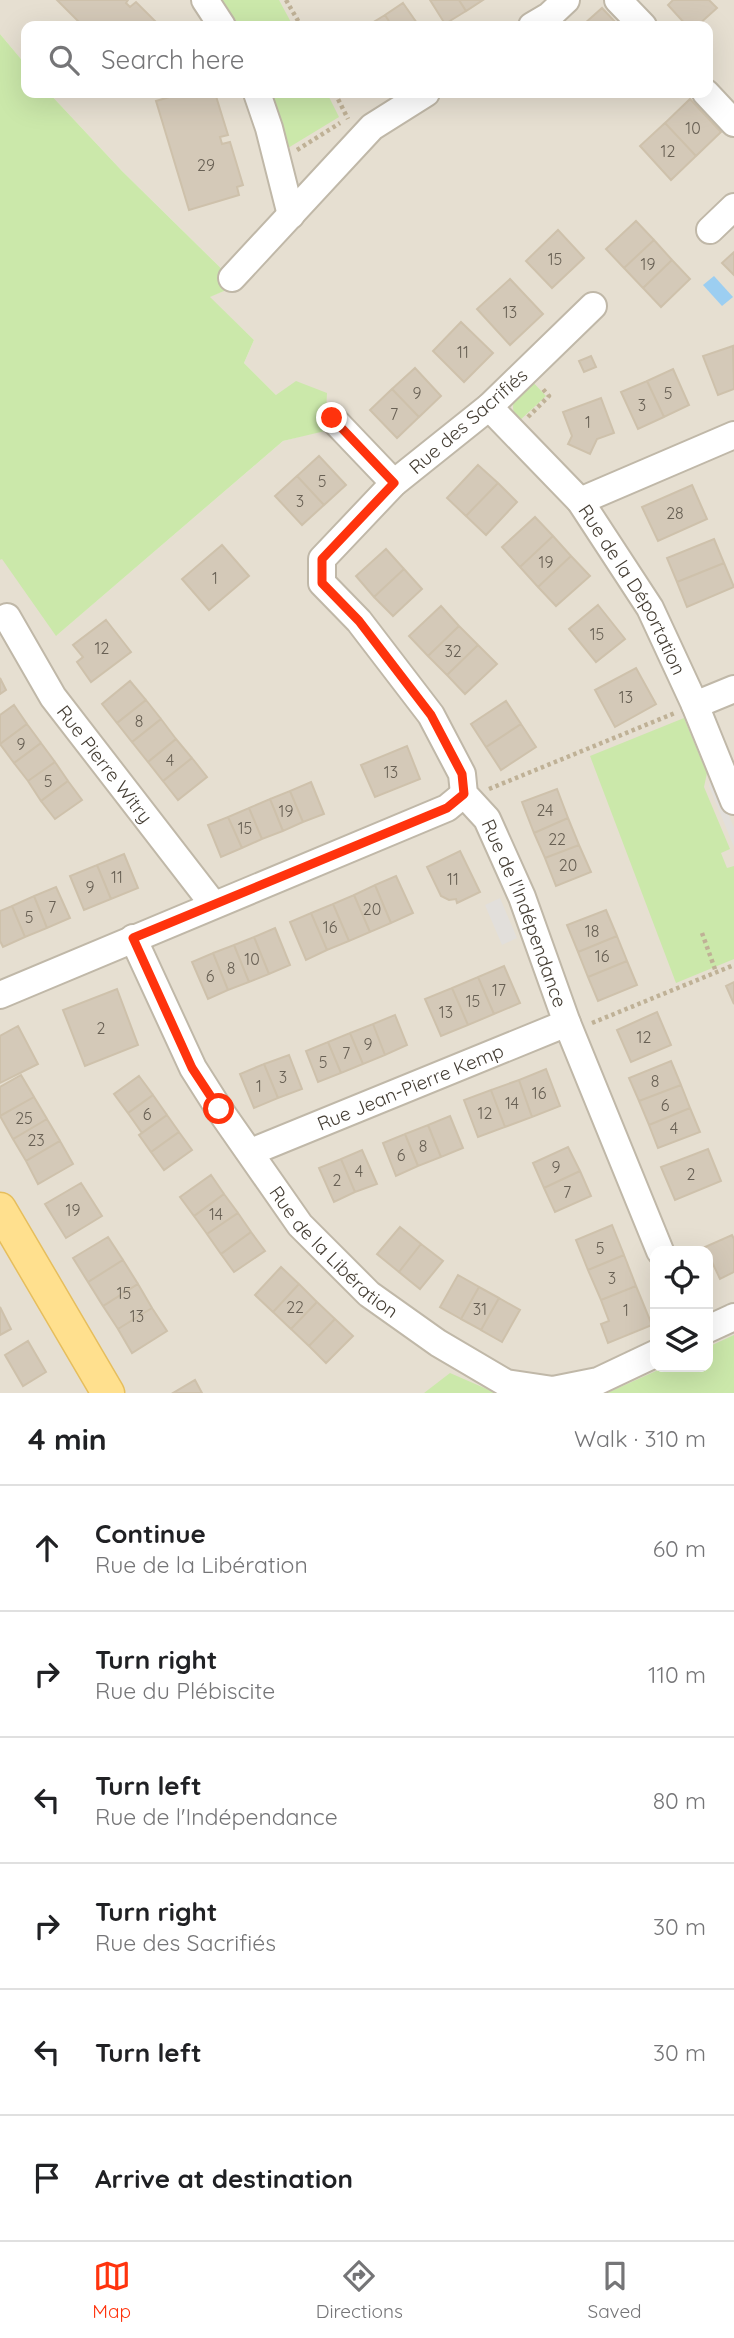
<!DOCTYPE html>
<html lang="en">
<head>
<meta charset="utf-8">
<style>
	body { margin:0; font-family:Quicksand,sans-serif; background:#f6f6f6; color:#202124 }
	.controls { position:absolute; right:21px; bottom:21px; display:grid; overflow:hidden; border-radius:14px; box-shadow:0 7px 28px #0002 }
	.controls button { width:63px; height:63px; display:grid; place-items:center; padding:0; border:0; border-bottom:2px solid #e0e0e0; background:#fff; color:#202124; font:35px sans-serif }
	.stop { position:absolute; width:21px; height:21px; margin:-16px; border:5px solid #ff330d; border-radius:50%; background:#fff }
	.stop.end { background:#ff330d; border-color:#fff; box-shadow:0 2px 7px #0008 }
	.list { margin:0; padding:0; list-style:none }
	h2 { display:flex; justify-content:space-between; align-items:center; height:91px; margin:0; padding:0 28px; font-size:30px }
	h2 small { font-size:23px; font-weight:400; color:#757577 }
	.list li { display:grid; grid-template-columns:46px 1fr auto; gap:21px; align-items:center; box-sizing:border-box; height:126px; padding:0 28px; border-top:2px solid #e0e0e0 }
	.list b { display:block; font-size:26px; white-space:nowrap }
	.list p { margin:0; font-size:23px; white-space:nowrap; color:#757577 }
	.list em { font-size:23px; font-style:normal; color:#757577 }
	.icon { flex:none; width:38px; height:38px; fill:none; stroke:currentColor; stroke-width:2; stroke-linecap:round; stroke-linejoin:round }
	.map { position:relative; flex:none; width:734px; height:1393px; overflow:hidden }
	.search { position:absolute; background:#fff; box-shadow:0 7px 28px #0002; left:21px; right:21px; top:21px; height:77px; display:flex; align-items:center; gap:18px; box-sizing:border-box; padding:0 24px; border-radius:14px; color:#757577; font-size:26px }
	.sheet { height:847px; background:#fff }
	nav { display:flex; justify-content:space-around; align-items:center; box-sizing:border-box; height:98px; border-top:2px solid #e0e0e0; background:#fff; font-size:19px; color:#757577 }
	nav a { display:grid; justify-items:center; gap:4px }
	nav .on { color:#ff330d }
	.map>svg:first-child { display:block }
	.residential { fill:#e6dfd1; fill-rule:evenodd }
	.green { fill:#cbe8aa }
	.parking { fill:#e2dfdb }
	.water { fill:#9ccef1 }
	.building { fill:#d4c9b8; stroke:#cec1ab; stroke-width:2 }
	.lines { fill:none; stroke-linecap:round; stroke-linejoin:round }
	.minor-casing { stroke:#c0b8a8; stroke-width:30 }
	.major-casing { stroke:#e6be5d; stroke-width:35 }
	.path { stroke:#bfb196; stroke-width:4.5; stroke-dasharray:3.5 3.5; stroke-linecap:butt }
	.minor { stroke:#fff; stroke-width:26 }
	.major { stroke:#ffe08e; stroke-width:32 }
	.route { stroke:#ff330d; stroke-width:9 }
	.labels { text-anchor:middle; stroke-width:5; stroke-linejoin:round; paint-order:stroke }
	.number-label { font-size:16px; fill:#686054 }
	.street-label { font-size:19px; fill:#443d33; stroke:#fff }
</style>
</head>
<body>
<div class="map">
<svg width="734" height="1393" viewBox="0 0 734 1393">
	<rect width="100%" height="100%" fill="#f2ede3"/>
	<!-- residential -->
	<path class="residential" d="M0,0H734V1393H0V560L2,558L57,635L283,441L325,430L276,395L244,363L254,340L209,297L238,285L122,171L49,93H708V26H26V65L0,34ZM655,1251H708V1367H655Z"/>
	<!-- green -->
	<path class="green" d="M218,0H279L293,26H236Z
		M0,34L26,65V93H49L122,171L238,285L210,297L254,340L244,363L276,395L296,381L327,393L325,431L283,441L56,636L2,559L0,560Z
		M270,93H327L339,117L288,148Z
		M529,378L546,396L518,422C506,402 518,395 529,378Z
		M684,718L707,773L704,787L730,849L721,853L727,868L734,866V959L676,983L590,756Z
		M734,1335V1393H607L665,1367H708V1347Z
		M450,1373L496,1393H424Z"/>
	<!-- parking -->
	<path class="parking" d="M712,773L734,828V847L709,786Z
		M500,898L517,938L502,945L485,905Z"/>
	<!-- water -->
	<path class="water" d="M714,276L733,297L722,306L703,285Z"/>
	<!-- building -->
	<path class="building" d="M57,0H128L126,3L130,7L136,2L160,26H83Z
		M430,0H459L466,11L445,24Z
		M459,0H483L466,11Z
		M673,0H709L717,8L697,26H687L668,5Z
		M403,3L419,26H392L385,15Z
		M602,8L619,26H586L584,24Z
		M385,15L392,26H367Z
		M183,93H215L228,135L220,137L222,144L230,142L243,185L237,187L239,195L189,210L156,101Z
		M690,99L721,132L696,156L665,123Z
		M665,123L696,156L671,180L640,146Z
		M636,221L654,240L624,268L606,249Z
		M558,230L584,258L552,288L526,261Z
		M654,240L672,260L643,288L624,268Z
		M734,252V275L722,263Z
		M672,260L690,279L661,307L643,288Z
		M510,279L543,314L510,345L477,309Z
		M461,322L493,353L464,382L433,351Z
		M733,346L734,389L718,395L703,356Z
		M591,356L596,367L584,372L579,361Z
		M415,368L441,396L419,417L392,389Z
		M673,369L689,405L664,417L647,381Z
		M647,381L664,417L638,429L621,392Z
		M392,389L419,417L397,438L370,410Z
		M601,398L614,433L597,439L590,454L568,444L572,436L563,412Z
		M319,456L346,485L324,505L297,476Z
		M478,465L498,483L466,516L447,498Z
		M297,476L324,505L302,525L275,496Z
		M498,483L517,502L486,535L466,516Z
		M692,485L707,519L658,541L642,507Z
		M535,517L553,536L520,567L502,547Z
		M553,536L571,556L538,587L520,567Z
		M714,539L724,563L677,582L667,558Z
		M222,545L249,576L209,610L182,579Z
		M386,549L404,569L374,597L356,576Z
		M571,556L590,576L556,606L538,587Z
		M724,563L734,587L687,607L677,582Z
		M404,569L422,589L393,616L374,597Z
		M598,605L625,639L596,662L569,629Z
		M441,606L459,626L428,656L409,636Z
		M106,620L131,652L91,682L77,662L83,657L73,645Z
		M459,626L478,645L447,675L428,656Z
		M478,645L497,664L465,694L447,675Z
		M636,668L656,704L615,727L595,690Z
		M0,678L6,690L0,694Z
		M130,681L146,700L117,723L102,704Z
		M146,700L161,719L132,742L117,723Z
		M506,701L521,724L486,747L471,724Z
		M14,705L27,724L0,744V715Z
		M161,719L176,739L148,762L132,742Z
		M27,724L41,743L14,763L0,744Z
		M521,724L536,747L501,770L486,747Z
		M176,739L192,758L163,781L148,762Z
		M41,743L55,762L28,781L14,763Z
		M407,746L420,779L375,797L361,765Z
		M192,758L207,777L178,800L163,781Z
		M55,762L68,781L41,801L28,781Z
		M68,781L82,800L55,819L41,801Z
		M311,782L324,814L303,822L290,791Z
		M557,789L568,818L534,833L522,802Z
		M290,791L303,822L283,831L270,799Z
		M270,799L283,831L262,839L249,808Z
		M249,808L262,839L242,848L228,817Z
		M228,817L242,848L221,857L208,825Z
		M568,818L579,845L545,858L534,833Z
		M579,845L591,872L556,886L545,858Z
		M460,851L480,892L457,903L456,899L449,900L441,896L427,867Z
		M124,854L138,888L111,899L97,865Z
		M97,865L111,899L84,910L70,876Z
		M396,876L413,913L391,923L375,885Z
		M375,885L391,923L370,932L354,895Z
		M56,887L70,918L47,928L34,896Z
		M354,895L370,932L349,941L333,904Z
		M34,896L47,928L25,937L12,906Z
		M333,904L349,941L327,950L311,913Z
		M12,906L25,937L3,947L0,941V911Z
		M606,910L617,936L578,952L567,925Z
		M311,913L327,950L306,960L290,922Z
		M275,928L290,965L269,974L254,937Z
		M617,936L627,961L588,977L578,952Z
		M254,937L269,974L249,982L234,945Z
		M234,945L249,982L228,990L213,953Z
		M213,953L228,990L208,999L192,962Z
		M627,961L637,985L598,1001L588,977Z
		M504,966L520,1003L494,1014L478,977Z
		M478,977L494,1014L468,1025L452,988Z
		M734,982V1004L726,986Z
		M452,988L468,1025L441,1036L425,999Z
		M117,989L138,1045L85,1066L63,1010Z
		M657,1012L671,1045L631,1062L617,1030Z
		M395,1015L407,1045L385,1055L373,1024Z
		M373,1024L385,1055L363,1064L350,1033Z
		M18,1026L38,1064L0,1083V1036Z
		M350,1033L363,1064L341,1073L328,1042Z
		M328,1042L341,1073L318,1082L306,1051Z
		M289,1055L302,1089L278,1098L264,1064Z
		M671,1061L681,1085L639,1101L629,1078Z
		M264,1064L278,1098L254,1108L240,1074Z
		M546,1069L560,1106L532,1117L519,1080Z
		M21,1075L34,1097L0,1116V1087Z
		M139,1076L153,1095L128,1113L114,1094Z
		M519,1080L532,1117L505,1127L491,1090Z
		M681,1085L690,1108L649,1125L639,1101Z
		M491,1090L505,1127L478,1137L464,1100Z
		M153,1095L167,1115L142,1133L128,1113Z
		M34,1097L47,1119L13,1139L0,1116Z
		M690,1108L700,1132L658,1148L649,1125Z
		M167,1115L179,1132L151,1152L139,1135Z
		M450,1116L463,1148L441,1157L428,1125Z
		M47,1119L60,1141L26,1161L13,1139Z
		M428,1125L441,1157L418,1166L405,1134Z
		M179,1132L192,1150L164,1170L151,1152Z
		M405,1134L418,1166L396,1176L383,1143Z
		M60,1141L73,1164L38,1184L26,1161Z
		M568,1147L580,1171L544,1188L533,1163Z
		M708,1149L721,1181L675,1200L661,1167Z
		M362,1150L377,1184L355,1192L341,1159Z
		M341,1159L355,1192L334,1202L319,1168Z
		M580,1171L591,1196L555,1212L544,1188Z
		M211,1175L224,1194L194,1216L180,1197Z
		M81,1183L102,1216L66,1238L45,1204Z
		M224,1194L238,1213L207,1234L194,1216Z
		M238,1213L251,1232L221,1254L207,1234Z
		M612,1225L624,1255L588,1270L576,1240Z
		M400,1227L421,1244L399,1272L377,1254Z
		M251,1232L265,1251L234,1272L221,1254Z
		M732,1235L734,1239V1272L720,1279L705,1247Z
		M108,1237L123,1260L88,1282L73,1258Z
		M421,1244L443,1261L420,1289L399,1272Z
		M624,1255L636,1286L601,1300L588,1270Z
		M123,1260L138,1284L103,1306L88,1282Z
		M281,1267L299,1284L273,1312L255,1295Z
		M458,1275L479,1287L461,1319L440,1307Z
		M138,1284L152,1308L118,1329L103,1306Z
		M299,1284L317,1302L291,1329L273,1312Z
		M636,1286L652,1325L608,1343L601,1324L609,1321L601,1300Z
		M479,1287L499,1298L481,1330L461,1319Z
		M499,1298L520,1310L502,1342L481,1330Z
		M317,1302L335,1319L309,1346L291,1329Z
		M0,1307L11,1329L0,1335Z
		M152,1308L167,1331L132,1353L118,1329Z
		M335,1319L353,1336L326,1363L309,1346Z
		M28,1341L46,1372L23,1386L5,1355Z
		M195,1380L202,1393H173Z"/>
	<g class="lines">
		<!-- minor casing -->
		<g class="minor-casing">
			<g id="minor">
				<path d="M205,0L222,26"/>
				<path d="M618,0L643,26"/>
				<path d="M532,26L549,16L566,0"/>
				<path d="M257,93L269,128L291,215"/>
				<path d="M706,93L734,123"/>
				<path d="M710,230L734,207"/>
				<path d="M232,278L372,127L426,93"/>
				<path id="s1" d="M593,306L489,407L394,483L322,559V583L359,621L431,715L462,774L464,794L487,819L522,897L567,1023L660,1251"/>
				<path id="s2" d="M489,407L580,501L650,608L695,705L734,801"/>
				<path d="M332,418L394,483"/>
				<path d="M580,501L734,435"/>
				<path id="s3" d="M7,617L53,697L213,904"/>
				<path d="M695,705L734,689"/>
				<path id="s4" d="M133,938L193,1068L219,1109L300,1225L369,1294L438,1343L506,1383L553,1390L598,1381L655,1354"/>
				<path d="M0,995L447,808L464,794"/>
				<path id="s5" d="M251,1152L567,1023"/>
				<path d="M708,1329L734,1317"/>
			</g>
		</g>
		<!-- major casing -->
		<g class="major-casing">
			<path id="major" d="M0,1209L108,1393"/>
		</g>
		<!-- path -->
		<path class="path" d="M286,0L301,26
			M335,93L348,119
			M297,150L340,123
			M528,417L549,396L542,388
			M489,789L675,713
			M702,933L716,972
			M592,1023L734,965"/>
		<!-- minor -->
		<use href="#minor" class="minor"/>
		<!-- major -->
		<use href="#major" class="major"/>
	</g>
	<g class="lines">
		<!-- route -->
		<path class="route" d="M219,1109L192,1068L133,938L447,808L464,794L462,774L431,715L359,621L322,583V559L394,483L332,418"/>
	</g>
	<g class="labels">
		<!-- number labels -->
		<g class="number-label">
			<text x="693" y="134">10</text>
			<text x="668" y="157">12</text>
			<text x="206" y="171">29</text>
			<text x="555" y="265">15</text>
			<text x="648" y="270">19</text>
			<text x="510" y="318">13</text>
			<text x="463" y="358">11</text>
			<text x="417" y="399">9</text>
			<text x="668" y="399">5</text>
			<text x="642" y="411">3</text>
			<text x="394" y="420">7</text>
			<text x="588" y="428">1</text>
			<text x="322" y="487">5</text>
			<text x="300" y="507">3</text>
			<text x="675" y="519">28</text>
			<text x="546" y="568">19</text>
			<text x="215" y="584">1</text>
			<text x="597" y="640">15</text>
			<text x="102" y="654">12</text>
			<text x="453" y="657">32</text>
			<text x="626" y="703">13</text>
			<text x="139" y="727">8</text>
			<text x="21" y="750">9</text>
			<text x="170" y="766">4</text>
			<text x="391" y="778">13</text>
			<text x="48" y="787">5</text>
			<text x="545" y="816">24</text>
			<text x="286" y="817">19</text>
			<text x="245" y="834">15</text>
			<text x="557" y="845">22</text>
			<text x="568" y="871">20</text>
			<text x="117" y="883">11</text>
			<text x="453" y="885">11</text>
			<text x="90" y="893">9</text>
			<text x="52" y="913">7</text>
			<text x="372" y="915">20</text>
			<text x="29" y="923">5</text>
			<text x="330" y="933">16</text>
			<text x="592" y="937">18</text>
			<text x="602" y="962">16</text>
			<text x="252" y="965">10</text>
			<text x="231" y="974">8</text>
			<text x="210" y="982">6</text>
			<text x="499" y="996">17</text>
			<text x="473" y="1007">15</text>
			<text x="446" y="1018">13</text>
			<text x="101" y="1034">2</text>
			<text x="644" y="1043">12</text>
			<text x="368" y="1050">9</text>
			<text x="346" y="1059">7</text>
			<text x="323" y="1068">5</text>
			<text x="283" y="1083">3</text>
			<text x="655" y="1087">8</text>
			<text x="259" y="1092">1</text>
			<text x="539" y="1099">16</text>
			<text x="512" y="1109">14</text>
			<text x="665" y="1111">6</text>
			<text x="485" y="1119">12</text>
			<text x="147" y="1120">6</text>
			<text x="24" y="1124">25</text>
			<text x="674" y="1134">4</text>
			<text x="36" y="1146">23</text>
			<text x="423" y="1152">8</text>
			<text x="401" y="1161">6</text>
			<text x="556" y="1173">9</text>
			<text x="359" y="1177">4</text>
			<text x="691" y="1180">2</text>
			<text x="337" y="1186">2</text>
			<text x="567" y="1198">7</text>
			<text x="73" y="1216">19</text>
			<text x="216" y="1220">14</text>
			<text x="600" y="1254">5</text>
			<text x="612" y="1284">3</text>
			<text x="124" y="1299">15</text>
			<text x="295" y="1313">22</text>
			<text x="480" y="1315">31</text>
			<text x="626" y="1316">1</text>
			<text x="137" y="1322">13</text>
		</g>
		<!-- street labels -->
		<g class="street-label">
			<text transform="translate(468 421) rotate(-41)" y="7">Rue des Sacrifiés</text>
			<text dy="7" stroke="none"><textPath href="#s2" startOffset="234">Rue de la Déportation</textPath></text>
			<text dy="7" stroke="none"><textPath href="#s3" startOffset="177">Rue Pierre Witry</textPath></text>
			<text dy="7" stroke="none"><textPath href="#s1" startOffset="789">Rue de l'Indépendance</textPath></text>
			<text dy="7" stroke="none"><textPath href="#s5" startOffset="172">Rue Jean-Pierre Kemp</textPath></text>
			<text dy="7" stroke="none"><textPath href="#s4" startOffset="376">Rue de la Libération</textPath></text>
		</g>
	</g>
</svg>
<div class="controls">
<button><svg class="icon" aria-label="locate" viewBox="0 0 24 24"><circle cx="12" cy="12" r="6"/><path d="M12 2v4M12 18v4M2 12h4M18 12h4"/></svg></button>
<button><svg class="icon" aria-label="layers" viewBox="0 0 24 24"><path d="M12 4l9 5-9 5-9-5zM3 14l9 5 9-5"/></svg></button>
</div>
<div class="stop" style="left:219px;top:1109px"></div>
<div class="stop end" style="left:332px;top:418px"></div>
<div class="search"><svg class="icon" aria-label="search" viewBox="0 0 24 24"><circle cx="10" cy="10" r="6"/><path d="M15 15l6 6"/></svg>Search here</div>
</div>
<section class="sheet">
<h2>4 min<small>Walk · 310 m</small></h2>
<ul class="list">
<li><svg class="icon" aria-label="ahead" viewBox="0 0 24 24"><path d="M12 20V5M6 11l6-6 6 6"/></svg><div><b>Continue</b><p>Rue de la Libération</p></div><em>60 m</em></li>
<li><svg class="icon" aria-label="right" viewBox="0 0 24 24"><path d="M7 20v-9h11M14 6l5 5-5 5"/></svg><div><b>Turn right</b><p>Rue du Plébiscite</p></div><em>110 m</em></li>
<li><svg class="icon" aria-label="left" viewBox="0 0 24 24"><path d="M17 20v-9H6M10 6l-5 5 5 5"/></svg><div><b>Turn left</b><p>Rue de l'Indépendance</p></div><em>80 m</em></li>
<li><svg class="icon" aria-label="right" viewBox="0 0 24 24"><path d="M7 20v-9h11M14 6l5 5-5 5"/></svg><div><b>Turn right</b><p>Rue des Sacrifiés</p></div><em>30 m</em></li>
<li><svg class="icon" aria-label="left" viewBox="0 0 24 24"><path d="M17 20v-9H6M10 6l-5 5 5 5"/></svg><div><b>Turn left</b></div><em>30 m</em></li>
<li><svg class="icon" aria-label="arrive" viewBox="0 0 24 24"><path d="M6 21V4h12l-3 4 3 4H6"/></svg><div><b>Arrive at destination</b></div></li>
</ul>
</section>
<nav>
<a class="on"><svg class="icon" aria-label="map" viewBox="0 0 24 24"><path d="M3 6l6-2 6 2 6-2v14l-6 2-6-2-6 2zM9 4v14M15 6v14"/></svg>Map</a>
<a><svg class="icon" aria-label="directions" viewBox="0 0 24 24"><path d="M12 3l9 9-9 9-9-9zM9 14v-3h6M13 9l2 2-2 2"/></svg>Directions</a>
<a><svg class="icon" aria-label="saved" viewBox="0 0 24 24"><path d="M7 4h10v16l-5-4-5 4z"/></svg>Saved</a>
</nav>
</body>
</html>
